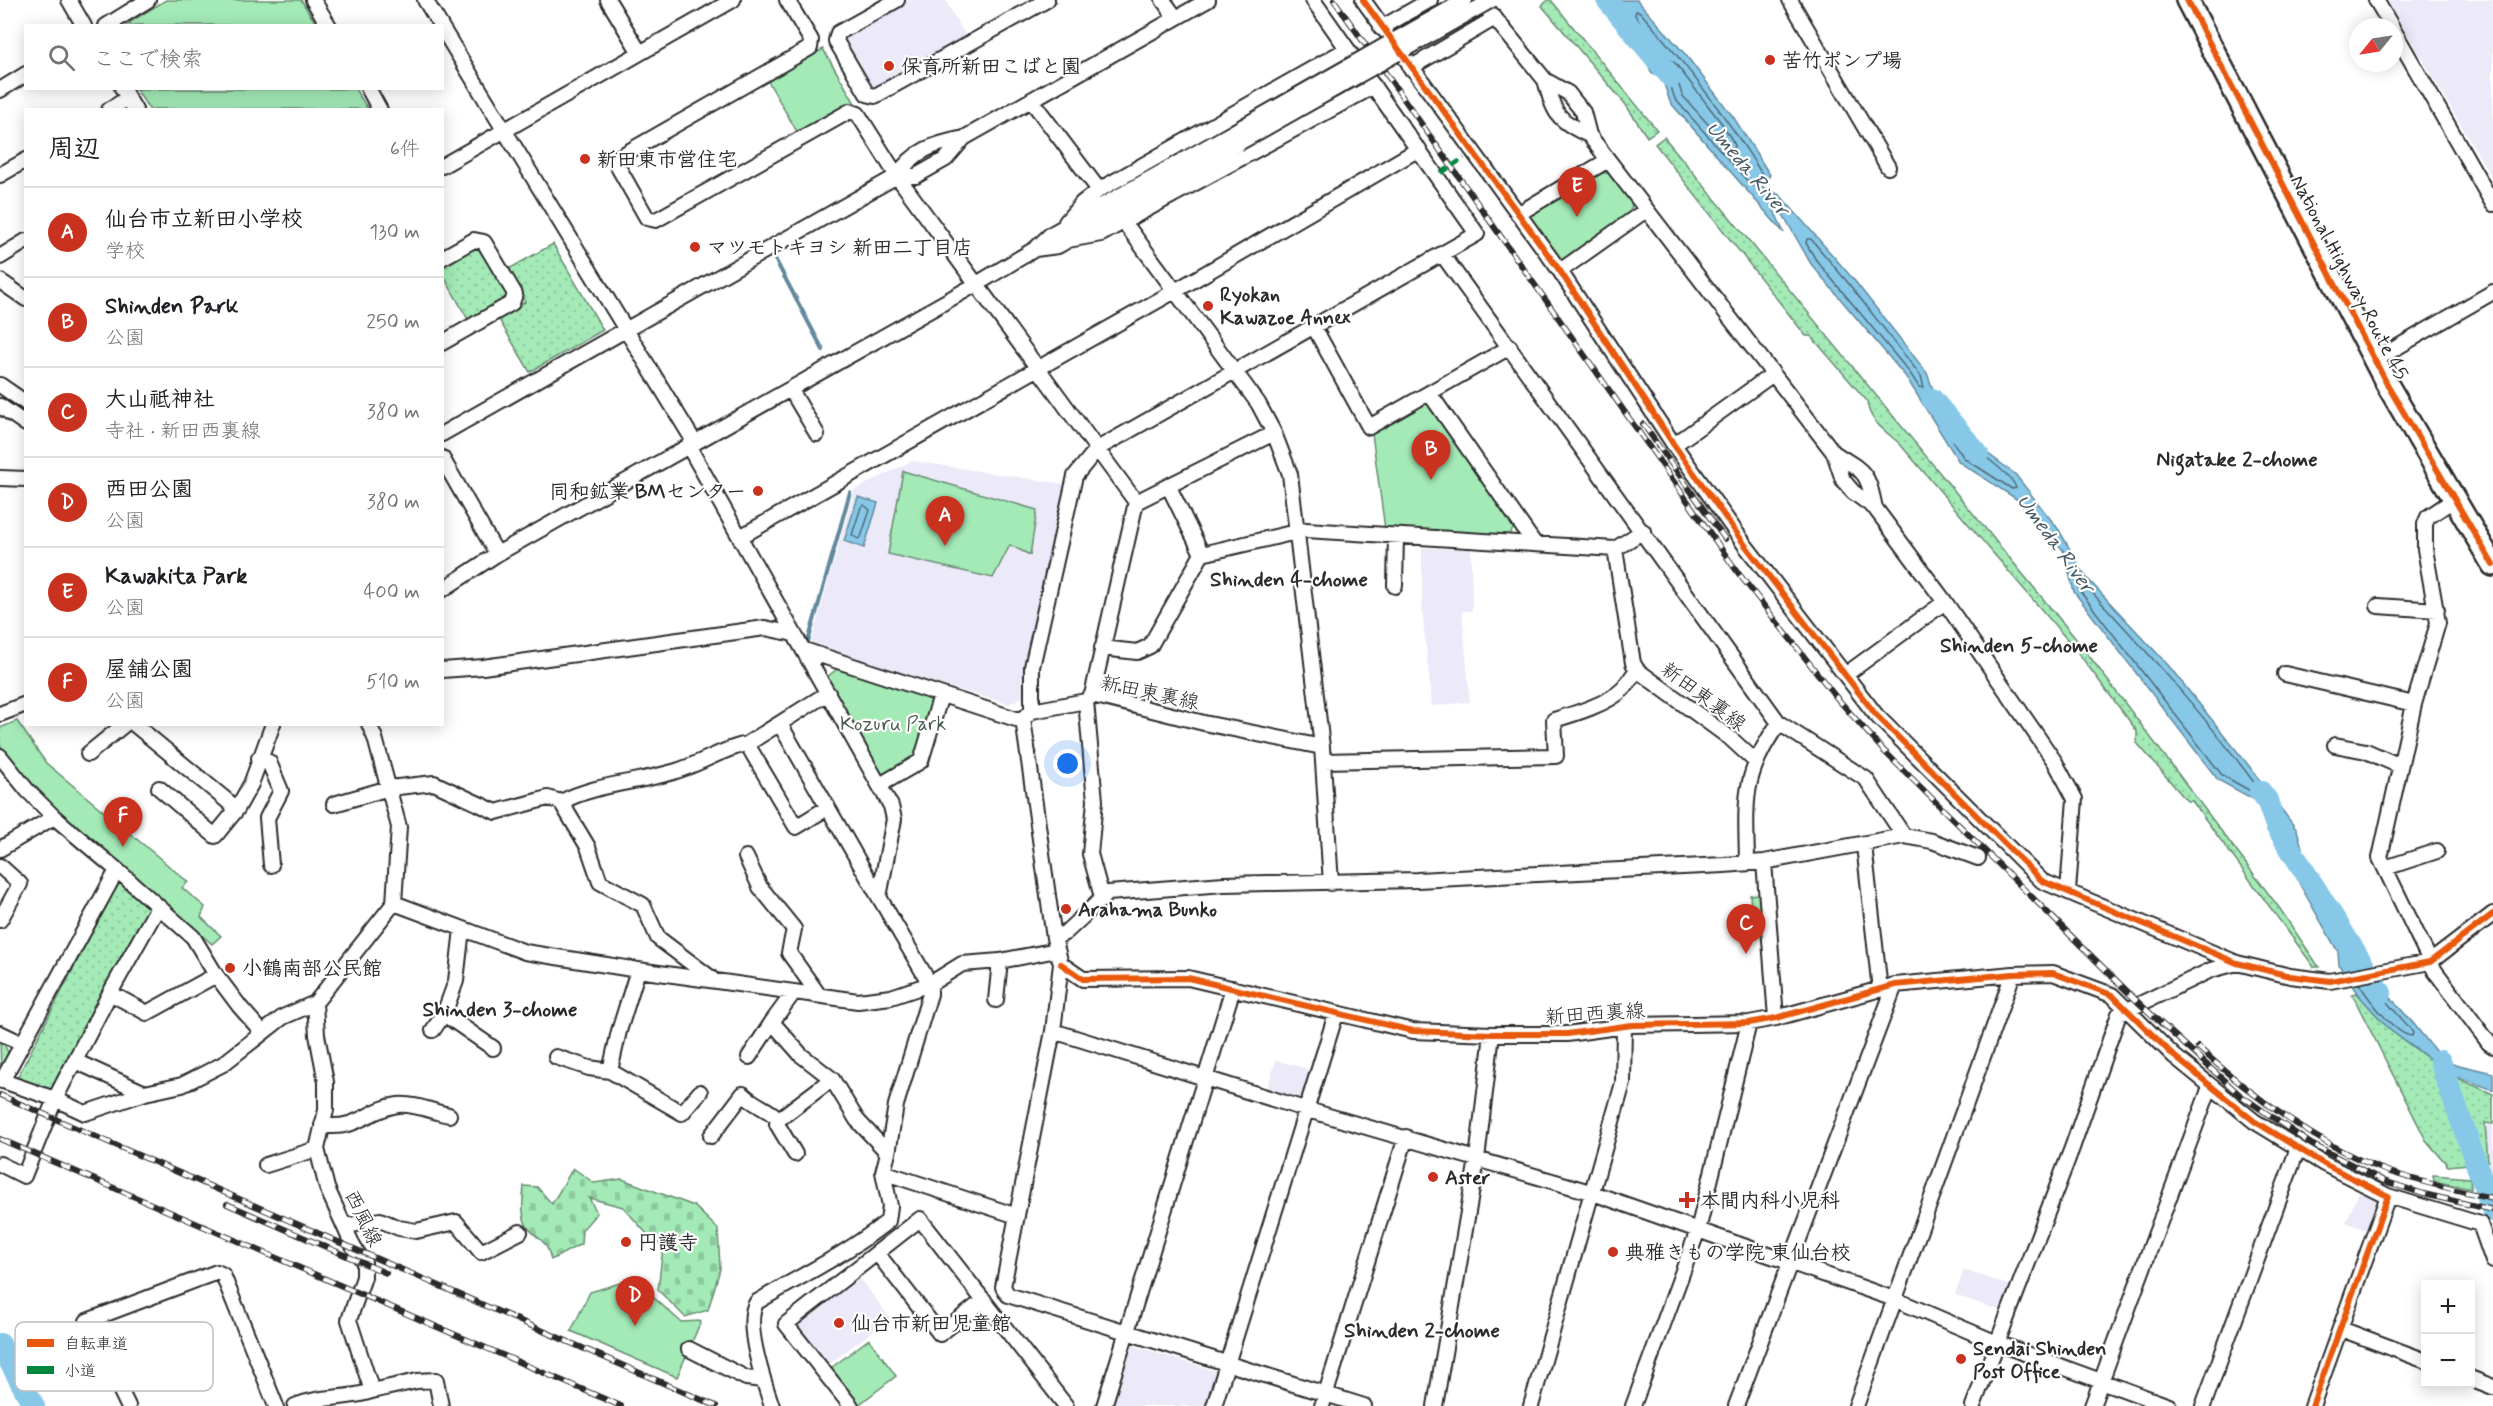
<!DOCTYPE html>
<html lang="ja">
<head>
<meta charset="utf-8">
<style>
	body { margin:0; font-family:Mynerve,"Klee One",sans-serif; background:#f2f2f2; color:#202124 }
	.controls { position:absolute; right:18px; bottom:18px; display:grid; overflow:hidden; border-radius:0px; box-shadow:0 3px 15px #0003 }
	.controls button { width:54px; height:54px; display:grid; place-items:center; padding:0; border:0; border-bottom:2px solid #e0e0e0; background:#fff; color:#202124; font:30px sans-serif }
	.compass { position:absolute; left:2349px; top:18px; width:54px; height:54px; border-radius:50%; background:#fff; box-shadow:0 3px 15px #0003; rotate:240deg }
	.you { position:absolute; left:1068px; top:764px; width:21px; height:21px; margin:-15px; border:4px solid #fff; border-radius:50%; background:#1a73e8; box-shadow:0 0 0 9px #1a73e833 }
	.badge { display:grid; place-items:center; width:39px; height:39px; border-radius:50%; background:#c8321e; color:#fff; font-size:20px; font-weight:700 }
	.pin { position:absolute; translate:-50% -50px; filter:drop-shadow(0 2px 3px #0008) }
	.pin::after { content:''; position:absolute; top:32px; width:21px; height:18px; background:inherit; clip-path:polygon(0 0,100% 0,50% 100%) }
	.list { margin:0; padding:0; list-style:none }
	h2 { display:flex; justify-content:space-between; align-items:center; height:78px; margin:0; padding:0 24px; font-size:26px }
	h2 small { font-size:20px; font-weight:400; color:#757577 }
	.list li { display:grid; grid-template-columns:39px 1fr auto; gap:18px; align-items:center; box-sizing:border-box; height:90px; padding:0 24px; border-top:2px solid #e0e0e0 }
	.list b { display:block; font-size:22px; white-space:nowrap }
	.list p { margin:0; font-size:20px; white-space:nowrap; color:#757577 }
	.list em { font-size:20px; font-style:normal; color:#757577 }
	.icon { flex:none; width:33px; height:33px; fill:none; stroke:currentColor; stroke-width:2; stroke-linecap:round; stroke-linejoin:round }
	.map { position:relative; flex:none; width:2493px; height:1406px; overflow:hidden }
	.search { position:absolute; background:#fff; box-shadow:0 3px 15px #0003; left:24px; top:24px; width:420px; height:66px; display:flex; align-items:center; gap:15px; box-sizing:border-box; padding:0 21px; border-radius:0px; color:#757577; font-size:22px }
	.panel { position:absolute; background:#fff; box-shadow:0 3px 15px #0003; left:24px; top:108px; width:420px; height:618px; border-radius:0px }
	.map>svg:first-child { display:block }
	.built { fill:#ece9f8 }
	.grass { fill:url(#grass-dots); stroke:#678a71; stroke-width:1.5 }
	.cemetery { fill:url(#cemetery-stones); stroke:#678a71; stroke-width:1.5 }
	.green { fill:#a3eab7; stroke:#678a71; stroke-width:1.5 }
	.water { fill:#87c8e8; stroke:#62899c; stroke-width:1.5 }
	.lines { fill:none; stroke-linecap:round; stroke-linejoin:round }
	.shore { stroke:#506a77; stroke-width:1.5 }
	.stream { stroke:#62899c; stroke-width:4 }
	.river { stroke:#87c8e8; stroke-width:22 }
	.minor-casing { stroke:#2b2b2b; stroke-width:18 }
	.highway-casing { stroke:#2b2b2b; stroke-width:26 }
	.minor { stroke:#fff; stroke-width:14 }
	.highway { stroke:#fff; stroke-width:21 }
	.rail-casing { stroke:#2b2b2b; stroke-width:6 }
	.rail { stroke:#fff; stroke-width:4; stroke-dasharray:11; stroke-linecap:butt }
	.minor-bridge-casing { stroke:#2b2b2b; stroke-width:18; stroke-linecap:butt }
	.minor-bridge { stroke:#fff; stroke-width:14 }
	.quiet { stroke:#00873e; stroke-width:4.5; stroke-dasharray:9 4.5; stroke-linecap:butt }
	.cycleway-casing { stroke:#fff; stroke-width:10 }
	.cycleway { stroke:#e8590c; stroke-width:6 }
	.poi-dot { fill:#c8321e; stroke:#fff; stroke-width:2 }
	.labels { text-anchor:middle; stroke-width:4.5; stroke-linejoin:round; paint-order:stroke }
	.poi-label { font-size:20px; font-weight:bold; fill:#2b2b2b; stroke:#fff; text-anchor:start }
	.street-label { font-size:20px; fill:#2b2b2b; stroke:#fff }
	.park-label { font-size:20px; fill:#495b4e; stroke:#fff }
	.water-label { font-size:21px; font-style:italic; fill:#475a64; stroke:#fff }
	.neighbourhood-label { font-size:21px; font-weight:bold; fill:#2b2b2b; stroke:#fff }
	.key { fill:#fff; stroke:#bfbfbf; stroke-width:1.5 }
	.key-label { font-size:16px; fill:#2b2b2b }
</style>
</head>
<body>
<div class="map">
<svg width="2493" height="1406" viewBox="0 0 2493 1406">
	<defs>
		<pattern id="grass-dots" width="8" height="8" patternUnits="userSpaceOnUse" patternTransform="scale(1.5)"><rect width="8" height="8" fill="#a3eab7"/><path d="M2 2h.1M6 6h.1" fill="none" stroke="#8cc99e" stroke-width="1.8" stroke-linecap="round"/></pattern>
		<pattern id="cemetery-stones" width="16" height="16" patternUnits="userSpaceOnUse" patternTransform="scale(1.5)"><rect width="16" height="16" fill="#a3eab7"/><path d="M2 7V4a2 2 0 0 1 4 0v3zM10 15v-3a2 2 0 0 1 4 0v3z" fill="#8cc99e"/></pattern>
	</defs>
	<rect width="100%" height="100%" fill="#fff"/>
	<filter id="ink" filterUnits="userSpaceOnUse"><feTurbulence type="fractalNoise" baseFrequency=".0167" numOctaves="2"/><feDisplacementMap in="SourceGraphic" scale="12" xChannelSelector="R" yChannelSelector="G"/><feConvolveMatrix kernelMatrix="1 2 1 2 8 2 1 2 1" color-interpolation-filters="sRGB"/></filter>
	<g filter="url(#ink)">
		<!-- built -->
		<path class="built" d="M908,0H945L968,40L879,90L869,88L844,45L846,35Z
			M2388,0H2493V180Z
			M912,461L1064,484L1023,672L1025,696L1009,704L810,647L854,490Z
			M1422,548L1471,549L1472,611H1462L1470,702L1432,706L1422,609Z
			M1276,1060L1314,1071L1305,1102L1266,1092Z
			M2485,1122L2493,1124V1188H2491Z
			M2360,1190L2378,1198L2380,1205L2368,1231L2346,1222Z
			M1964,1270L2011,1286L2002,1311L1955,1295Z
			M856,1273L890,1318L825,1367L795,1328L796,1318Z
			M1128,1344L1218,1372L1207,1406H1110Z"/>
		<!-- grass -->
		<path class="grass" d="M1548,0H1551L1657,130L1647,137L1626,105L1542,6Z
			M1664,137L2081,645L2280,909L2319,967H2314L2192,801H2187L2137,743V731L2076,650L1899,443C1885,431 1868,420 1867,401L1811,336H1806L1655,144Z
			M553,244L603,330L530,372L498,318L525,302L507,270Z
			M472,248H480L508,292L507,302L470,323L443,275L442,264Z
			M118,882L151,908L51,1092L16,1080Z
			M2357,993L2390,1030L2436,1064L2468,1164L2448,1166L2426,1140L2352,994Z
			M2449,1074L2493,1094V1124L2485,1123L2488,1161L2478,1162L2451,1089Z
			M2433,1175L2470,1178L2471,1189L2434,1181Z"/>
		<!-- cemetery -->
		<path class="cemetery" d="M573,1168L594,1183L622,1179L694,1206L718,1229L720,1269L708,1310L685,1317L658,1290L663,1247L648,1235L623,1207L589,1198L597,1213L582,1230L581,1244L551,1260C546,1239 542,1243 529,1229C520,1218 523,1199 524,1186L537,1187L552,1204Z"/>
		<!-- green -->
		<path class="green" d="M166,0H301L317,25H125Z
			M823,49L856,105L800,137L768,81Z
			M136,89H355L368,109H149Z
			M1599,173H1610L1632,203L1630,214L1561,264L1526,215Z
			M1429,401L1514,527L1508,538L1385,529L1372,434Z
			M903,471L1037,510L1030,555L1010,545L993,578L888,554Z
			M837,669L935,699L919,761L884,779L827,677Z
			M17,721L46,763L188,882L182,888L205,907L201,917L221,936L212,944L60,813L12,762L0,745V728Z
			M1759,894L1763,934L1753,935L1750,895Z
			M0,1040L3,1041L8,1053L1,1072Z
			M640,1277L653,1297L681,1322L701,1321L677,1377L571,1331L590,1292Z
			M869,1339L896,1376L857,1406L827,1371Z"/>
		<!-- water -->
		<path class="water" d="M1609,0H1637L1685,54L1734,118L1770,175L1762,187L1780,195L1854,280L1927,373L1934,392L1955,429L2015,474L2059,530L2085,576L2168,665L2249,766L2297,830L2307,865L2331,906L2346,947L2413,1023L2440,1057L2455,1064L2493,1073V1090L2449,1073L2390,1030L2362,999L2339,965L2338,952L2299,883L2288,834L2257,801L2218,780L2074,592L2063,550L2018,500L1959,462L1906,377L1811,264L1777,204L1772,205L1784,233L1670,102L1662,78L1651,72L1646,58L1654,59L1627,15Z
			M858,497L878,503L864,548L844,541Z"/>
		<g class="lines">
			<!-- shore -->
			<path class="shore" d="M1636,11L1640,12C1685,63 1726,115 1762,174L1755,186L1751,185L1675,99L1667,75L1656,67L1659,56L1635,15Z
				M1669,59L1675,63L1723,125L1735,145L1734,149H1730L1682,95L1674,69L1666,64Z
				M1807,239H1811L1849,284L1921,376L1924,388L1919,387L1910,373L1816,260L1806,243Z
				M1954,438C1966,439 2014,477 2016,488L2012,489L1964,458L1953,442Z
				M864,505L870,510L861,537L858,539L852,535L861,507Z
				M2079,583H2083C2145,649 2205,715 2258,788V792L2254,793L2222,775L2079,590Z
				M2359,984C2369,999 2395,1035 2412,1036L2413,1033L2409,1027L2369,982"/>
			<!-- stream -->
			<path class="stream" d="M775,259L823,350
				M808,642L850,492"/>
			<!-- river -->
			<path class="river" d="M1607,0L1671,77
				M1932,399L1978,454
				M2260,791L2267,800L2276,826L2381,993
				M2440,1061L2493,1211
				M0,1344L34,1406"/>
			<!-- minor casing -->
			<g class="minor-casing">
				<path id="minor" d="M69,0L84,26
					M313,0L329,26
					M425,0L441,26
					M608,0L640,53
					M787,0L811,40L810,48L619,157L617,165L647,218L656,220L850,111L858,114L897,176L1097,449L1075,476L1032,667V711
					M897,0L838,33L836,41L867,94L875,96L1047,0
					M1163,0L1176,18
					M1363,0L1560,271L1674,445L1745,545L1876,715L2042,881L2237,963L2290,976L2330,981L2430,962L2493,914
					M1480,0L1545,80L1568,93L1583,112L1589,135L1834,453L1843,480L1853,492L1875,508L1945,602L2055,762L2075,799L2068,891
					M1790,0L1888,167
					M2376,0L2392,27
					M106,26L148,0
					M442,28L695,443
					M1381,28L1430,0
					M2394,31L2493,204
					M1410,68L1495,18
					M1545,80C1554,113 1557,121 1589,135
					M122,88L135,110
					M368,88L380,110
					M0,90L26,74
					M1031,100L1099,190
					M109,110L128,98
					M442,166L733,0
					M0,175L26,160
					M897,176H916L946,159L964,138L1208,0
					M1518,214L1608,160
					M1066,222L1082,203L1099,190L1347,49
					M1124,222L1258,403L1274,433L1290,474L1322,747L1331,883
					M1068,240L1101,234L1374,86
					M1035,249L1058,246L1239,143
					M1442,254L1779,723L1866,779L1904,836
					M0,257L26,241
					M442,258L474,240L484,242L515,294L512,303L442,343
					M1560,271L1646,210
					M0,281L26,299
					M1314,327L1369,427L1510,347
					M2375,360L2493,292
					M0,385L26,403
					M791,390L817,434
					M1430,394L1534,543
					M0,406L26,424
					M442,434L897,176C914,150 934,144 964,138
					M1674,445L1773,374
					M689,447L891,806L894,819L879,897L930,984L962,964L1000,961L1057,950
					M1834,453C1866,473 1867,471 1875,508
					M442,458L497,554
					M0,478L26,479
					M1169,487L1202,554
					M2455,499L2428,517L2425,524V549L2438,623L2414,704L2380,858L2435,971L2489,1043L2493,1046
					M1136,502L1274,433
					M740,537L1175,291L1419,149
					M1615,549L1633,663L1637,670
					M1395,586L1396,536
					M442,590L497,554L975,285L1035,249L1051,234L1233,132
					M2378,606L2437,610
					M1102,648L1137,652L1150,646L1202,554L1296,532L1306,530L1615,549L1643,531
					M804,650L1016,719H1023L1032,711L1086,701L1092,695L1204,723L1322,747
					M442,670L483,667L765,628L794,634
					M2285,674L2414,704
					M1845,675L1945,602
					M1092,695L1136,502L1097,449L1477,234L1313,0
					M1086,701L1095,801L1090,854L1102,897
					M0,714L26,704
					M1023,719L1054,938L1061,964L1053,1031L1003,1287L1008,1295L1364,1406
					M134,724L237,809
					M780,724L879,897
					M747,744L796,827L827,808
					M2335,745L2366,751L2400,766
					M88,754L125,724
					M0,756L27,790L54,817
					M259,758L269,762L281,791L267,818L271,865
					M1323,761L1556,756L1554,720C1574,714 1608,704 1623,689C1628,683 1632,676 1637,670L1730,738L1755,761
					M880,785L921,761L941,695
					M159,788L215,836L237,809L251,784L273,724
					M561,802L588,847L600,882L643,905L658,938L711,978
					M334,804L389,788L434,783L496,812L548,798L561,802C595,784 636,783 673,772C699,765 721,749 747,744L828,693
					M1864,845L1880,990
					M0,849L54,817L117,870L2,1081
					M746,857L760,887L794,929L789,953L818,994
					M1764,862L1776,1018
					M1747,863C1746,801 1741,776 1779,723
					M0,866L20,884L0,920
					M2385,868L2437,851
					M117,870L193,937L216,975L240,1007L262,1032
					M394,903L525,952L638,970L858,1001L891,997L930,984V994L896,1105L888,1153L883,1172L890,1206L888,1221C847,1254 802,1275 757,1302C743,1322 764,1383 772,1406
					M462,929L456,981L444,1014L493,1048
					M1054,938L1065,933L1108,893L1224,884L1417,880L1724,865L1764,862L1904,836L1932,841L1978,858
					M1061,964L1083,979L1188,978L1413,1031L1492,1034H1567L1632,1025L1749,1023L1776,1018L1895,985L2013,974L2053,973L2112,995L2174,1056L2254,1121L2324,1164L2388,1196L2312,1406
					M794,992L772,1022L801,1055L832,1079L857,1120L888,1153
					M110,993L158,907
					M996,1000L1000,961
					M315,1003L317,1035L326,1082V1110L317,1149L327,1188L354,1248L364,1262V1277L349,1320L372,1391L417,1381L436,1380L441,1406
					M433,1030L444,1014
					M1053,1031L1308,1110L1590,1192L1894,1299L1997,1343L2169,1406
					M0,1033L21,1043
					M556,1057L589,1068L610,1071L619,1031L638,970
					M749,1057L772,1022
					M75,1061L145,1093
					M610,1071L682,1113L700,1092
					M0,1080L55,1099L110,993L147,1013L216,975
					M322,1125C358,1131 367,1109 398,1105C413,1103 434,1112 449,1115
					M711,1136L743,1094C754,1105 767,1108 779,1119
					M795,1154L777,1124L779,1119L832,1079
					M0,1164L24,1176L55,1099L85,1113L145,1093L182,1085L223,1064L283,1017L315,1003L394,903L399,827L375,738L369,724
					M266,1165L317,1149
					M883,1172L1017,1216
					M2388,1196L2480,1224L2493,1261
					M345,1226L380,1220L399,1228L416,1231L456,1222L481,1252L520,1232
					M877,1253L940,1334L984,1300
					M2341,1329L2426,1361
					M689,1349L746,1378L763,1380
					M2470,1378L2493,1387
					M128,1406L87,1321L217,1272L223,1275L276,1406
					M295,1406C320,1395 346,1400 372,1391
					M851,1406L786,1324L920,1219L1066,1406
					M1104,1406L1233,988
					M1214,1406L1336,1014
					M1322,1406L1406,1137
					M1435,1406L1477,1159L1492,1034
					M1531,1406L1623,1083L1624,1026
					M1633,1406L1698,1230L1749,1023
					M1736,1406L1895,985
					M1856,1406L2013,974
					M1973,1406L2072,1148L2119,1014L2211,970L2237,963
					M2092,1406L2210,1087
					M2203,1406L2298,1148"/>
			</g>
			<!-- highway casing -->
			<g class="highway-casing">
				<path id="highway" d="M2187,0L2387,384L2493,565"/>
			</g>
			<!-- minor -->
			<use href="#minor" class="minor"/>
			<!-- highway -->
			<use href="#highway" class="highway"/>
			<!-- rail casing -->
			<g class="rail-casing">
				<path id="rail" d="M1334,0L1739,574L1836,697L1883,750L2140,1004L2240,1095L2311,1144L2384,1181L2424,1194L2493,1210
					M1643,424L1725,539
					M2198,1047C2251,1096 2322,1148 2390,1172C2424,1183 2459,1191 2493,1198
					M0,1095L716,1406
					M0,1139L621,1406
					M227,1204L386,1273"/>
			</g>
			<!-- rail -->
			<use href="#rail" class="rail"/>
			<!-- minor-bridge casing -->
			<g class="minor-bridge-casing">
				<path id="minor-bridge" d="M1233,132L1465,0
					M1239,143L1492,0"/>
			</g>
			<!-- minor-bridge -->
			<use href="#minor-bridge" class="minor-bridge"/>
			<!-- quiet -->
			<path class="quiet" d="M1441,173L1464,158"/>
			<!-- cycleway casing -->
			<g class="cycleway-casing">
				<path id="cycleway" d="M1363,0L1560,271L1674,445L1745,545L1876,715L2042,881L2237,963L2290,976L2330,981L2430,962L2493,914
					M2187,0L2387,384L2493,565
					M1061,964L1083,979L1188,978L1413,1031L1492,1034H1567L1632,1025L1749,1023L1776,1018L1895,985L2013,974L2053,973L2112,995L2174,1056L2254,1121L2324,1164L2388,1196L2312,1406"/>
			</g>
			<!-- cycleway -->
			<use href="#cycleway" class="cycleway"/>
		</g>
	</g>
	<!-- markers -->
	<g class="poi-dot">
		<circle cx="1770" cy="60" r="6"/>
		<circle cx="889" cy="66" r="6"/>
		<circle cx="585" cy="159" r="6"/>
		<circle cx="695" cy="247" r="6"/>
		<circle cx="1208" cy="306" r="6"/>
		<circle cx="758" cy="491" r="6"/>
		<circle cx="1066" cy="909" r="6"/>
		<circle cx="230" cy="968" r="6"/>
		<circle cx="1433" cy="1177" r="6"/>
		<path d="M1684 1191h6v6h6v6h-6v6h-6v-6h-6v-6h6z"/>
		<circle cx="626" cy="1242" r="6"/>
		<circle cx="1613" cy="1252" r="6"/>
		<circle cx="839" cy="1323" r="6"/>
		<circle cx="1961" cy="1359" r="6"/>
	</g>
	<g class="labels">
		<!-- poi labels -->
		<g class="poi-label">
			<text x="1782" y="67">苦竹ポンプ場</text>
			<text x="901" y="73">保育所新田こばと園</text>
			<text x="597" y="166">新田東市営住宅</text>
			<text x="707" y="254">マツモトキヨシ 新田二丁目店</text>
			<text x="1220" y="301">Ryokan<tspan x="1220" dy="23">Kawazoe Annex</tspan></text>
			<text x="746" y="498" text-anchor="end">同和鉱業 BMセンター</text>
			<text x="1078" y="916">Arahama Bunko</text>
			<text x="242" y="975">小鶴南部公民館</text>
			<text x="1445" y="1184">Aster</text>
			<text x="1700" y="1207">本間内科小児科</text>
			<text x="638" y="1249">円護寺</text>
			<text x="1625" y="1259">典雅きもの学院 東仙台校</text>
			<text x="851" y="1330">仙台市新田児童館</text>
			<text x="1973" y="1355">Sendai Shinden<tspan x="1973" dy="23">Post Office</tspan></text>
		</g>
		<!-- street labels -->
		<g class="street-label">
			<text transform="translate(2350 277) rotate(62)" y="7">National Highway Route 45</text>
			<text transform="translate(1150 692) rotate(12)" y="7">新田東裏線</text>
			<text transform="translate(1704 696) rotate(37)" y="7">新田東裏線</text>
			<text transform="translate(1595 1013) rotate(-4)" y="7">新田西裏線</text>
			<text transform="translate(364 1218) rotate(64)" y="7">西風線</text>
		</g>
		<!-- park labels -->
		<g class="park-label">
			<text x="893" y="730">Kozuru Park</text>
		</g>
		<!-- water labels -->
		<g class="water-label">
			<text transform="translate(1748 168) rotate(50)" y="7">Umeda River</text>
			<text transform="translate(2056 543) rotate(54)" y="7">Umeda River</text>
		</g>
		<!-- neighbourhood labels -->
		<g class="neighbourhood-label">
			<text x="2237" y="466">Nigatake 2-chome</text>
			<text x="1289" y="586">Shinden 4-chome</text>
			<text x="2019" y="652">Shinden 5-chome</text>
			<text x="500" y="1016">Shinden 3-chome</text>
			<text x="1422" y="1337">Shinden 2-chome</text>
		</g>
	</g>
	<!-- legend -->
	<rect x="15" y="1322" width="198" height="69" rx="9" class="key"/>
	<rect x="27" y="1339" width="27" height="8" fill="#e8590c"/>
	<rect x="27" y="1366" width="27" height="8" fill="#00873e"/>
	<g class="key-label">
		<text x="64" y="1349">自転車道</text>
		<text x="64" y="1376">小道</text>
	</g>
</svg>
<div class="controls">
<button>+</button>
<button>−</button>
</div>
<svg class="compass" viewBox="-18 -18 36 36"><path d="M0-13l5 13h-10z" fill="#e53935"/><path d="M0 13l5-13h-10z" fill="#757577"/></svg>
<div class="you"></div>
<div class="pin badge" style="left:945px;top:546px">A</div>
<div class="pin badge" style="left:1431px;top:480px">B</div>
<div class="pin badge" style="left:1746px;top:954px">C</div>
<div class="pin badge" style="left:635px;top:1326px">D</div>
<div class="pin badge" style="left:1577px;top:217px">E</div>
<div class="pin badge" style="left:123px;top:847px">F</div>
<div class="search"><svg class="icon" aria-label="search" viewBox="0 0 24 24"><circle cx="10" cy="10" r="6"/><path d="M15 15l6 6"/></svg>ここで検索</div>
<section class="panel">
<h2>周辺<small>6件</small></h2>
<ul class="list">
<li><span class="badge">A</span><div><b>仙台市立新田小学校</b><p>学校</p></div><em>130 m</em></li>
<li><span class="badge">B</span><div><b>Shinden Park</b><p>公園</p></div><em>250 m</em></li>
<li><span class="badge">C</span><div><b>大山祗神社</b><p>寺社 · 新田西裏線</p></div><em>380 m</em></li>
<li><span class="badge">D</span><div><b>西田公園</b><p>公園</p></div><em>380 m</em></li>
<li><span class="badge">E</span><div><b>Kawakita Park</b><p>公園</p></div><em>400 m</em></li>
<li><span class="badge">F</span><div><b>屋舗公園</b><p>公園</p></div><em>510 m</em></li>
</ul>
</section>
</div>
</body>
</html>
